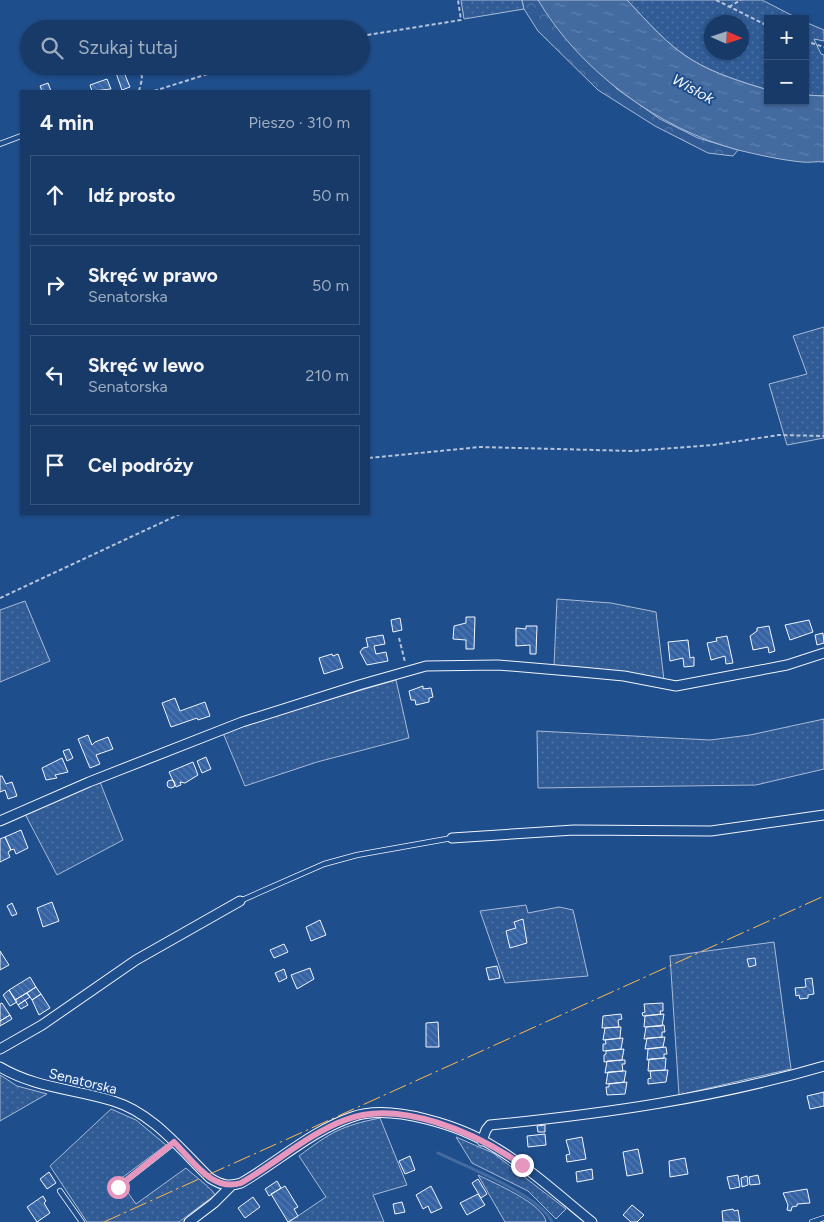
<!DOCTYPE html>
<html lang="pl">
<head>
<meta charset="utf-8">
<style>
	body { margin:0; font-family:Figtree,sans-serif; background:#20416f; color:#f1f3f6 }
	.controls { position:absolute; right:15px; top:15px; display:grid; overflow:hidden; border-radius:0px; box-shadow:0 1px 4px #0004 }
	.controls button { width:45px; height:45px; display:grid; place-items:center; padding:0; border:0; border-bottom:1px solid #36547d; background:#173a69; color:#f1f3f6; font:25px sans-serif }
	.compass { position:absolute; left:704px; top:15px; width:45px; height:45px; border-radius:50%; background:#173a69; box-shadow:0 1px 4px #0004; rotate:93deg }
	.stop { position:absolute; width:15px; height:15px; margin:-11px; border:4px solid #e797bd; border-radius:50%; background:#fff }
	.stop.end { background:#e797bd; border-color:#fff; box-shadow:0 1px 5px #0008 }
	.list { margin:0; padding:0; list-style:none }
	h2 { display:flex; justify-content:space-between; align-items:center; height:65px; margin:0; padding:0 20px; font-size:21px }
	h2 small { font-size:16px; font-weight:400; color:#9eadc0 }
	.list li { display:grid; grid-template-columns:32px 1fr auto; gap:15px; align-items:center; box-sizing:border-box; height:80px; margin:0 10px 10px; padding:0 10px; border:1px solid #36547d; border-radius:0px }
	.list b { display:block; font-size:19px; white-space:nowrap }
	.list p { margin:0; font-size:16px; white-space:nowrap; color:#9eadc0 }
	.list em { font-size:16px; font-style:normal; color:#9eadc0 }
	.icon { flex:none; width:28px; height:28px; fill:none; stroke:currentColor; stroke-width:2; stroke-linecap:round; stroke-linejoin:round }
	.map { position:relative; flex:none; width:824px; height:1222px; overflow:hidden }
	.search { position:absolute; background:#173a69; box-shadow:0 1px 4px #0004; left:20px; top:20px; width:350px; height:55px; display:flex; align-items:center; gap:12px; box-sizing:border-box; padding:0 18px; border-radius:28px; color:#9eadc0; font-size:19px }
	.panel { position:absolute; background:#173a69; box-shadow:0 1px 4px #0004; left:20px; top:90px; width:350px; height:425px; border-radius:0px }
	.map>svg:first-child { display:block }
	.grass { fill:url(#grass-dots); stroke:#a8bbd7; fill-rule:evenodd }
	.forest { fill:url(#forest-crowns); stroke:#a8bbd7 }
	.water { fill:url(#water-ripples); stroke:#a8bbd7 }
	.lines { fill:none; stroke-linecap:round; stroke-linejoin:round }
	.stream { stroke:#446ba0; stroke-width:3 }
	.building { fill:url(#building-back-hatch); stroke:#f2f6ff }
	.service-casing { stroke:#f2f6ff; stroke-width:6 }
	.minor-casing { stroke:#f2f6ff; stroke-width:11 }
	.path { stroke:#b3c4dc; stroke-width:2; stroke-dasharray:4 2.5; stroke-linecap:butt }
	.service { stroke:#1f4e8c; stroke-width:4.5 }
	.minor { stroke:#1f4e8c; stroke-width:9 }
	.power { stroke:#ffb74d; stroke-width:1; stroke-dasharray:18 4 2.5 4; stroke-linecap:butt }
	.route { stroke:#e797bd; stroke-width:6 }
	.labels { text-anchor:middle; stroke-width:4; stroke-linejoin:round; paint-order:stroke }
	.street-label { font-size:14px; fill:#f2f6ff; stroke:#1f4e8c }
	.water-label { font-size:15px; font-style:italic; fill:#f2f6ff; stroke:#1f4e8c }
</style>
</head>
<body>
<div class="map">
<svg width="824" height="1222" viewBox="0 0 824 1222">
	<defs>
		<pattern id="grass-dots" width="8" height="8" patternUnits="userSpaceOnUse" patternTransform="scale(1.25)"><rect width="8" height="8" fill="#305b95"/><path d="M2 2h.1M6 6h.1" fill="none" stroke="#4e73a5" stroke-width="1.8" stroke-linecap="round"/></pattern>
		<pattern id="forest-crowns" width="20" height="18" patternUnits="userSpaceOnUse" patternTransform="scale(1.25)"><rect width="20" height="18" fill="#305b95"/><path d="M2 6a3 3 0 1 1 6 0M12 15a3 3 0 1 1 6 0" fill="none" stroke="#4e73a5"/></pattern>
		<pattern id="water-ripples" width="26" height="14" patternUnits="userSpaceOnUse" patternTransform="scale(1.25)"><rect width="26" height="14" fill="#446ba0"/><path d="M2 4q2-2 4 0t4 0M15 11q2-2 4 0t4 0" fill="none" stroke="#5f81ae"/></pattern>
		<pattern id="building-back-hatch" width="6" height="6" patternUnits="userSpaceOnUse" patternTransform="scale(1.25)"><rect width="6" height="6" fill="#3563a3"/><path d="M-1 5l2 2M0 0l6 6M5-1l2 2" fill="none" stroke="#537ab1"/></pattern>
	</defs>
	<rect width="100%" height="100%" fill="#1f4e8c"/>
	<!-- grass -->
	<path class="grass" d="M461,0H522L524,9L464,19Z
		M627,0H762L799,19H768V90C742,82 715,74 692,60C667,45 647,21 627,0ZM712,22H742V52H712Z
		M805,22L824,30V41L814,39L821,54L824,55V96L805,95Z
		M824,327V438L787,445L769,384L807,374L793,336Z
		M557,599L611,603L656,612L664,680L554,666Z
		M25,601L50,661L0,682V610Z
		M396,680L409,738L317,762L245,786L223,733L296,709Z
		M824,719V769L756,785L538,788L537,731L710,740L750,735Z
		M100,782L123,840L57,875L25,814Z
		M526,905L528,913L559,907L573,910L588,976L505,983L480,911Z
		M774,942L791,1069L679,1095L670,956Z
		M0,1075L17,1086L47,1094L0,1121Z
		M111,1109L136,1120L166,1145L119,1180L136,1204L186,1168C193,1175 213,1189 215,1195L179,1222H87L50,1166Z
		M380,1118L407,1185L373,1195L384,1222H289L326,1197L299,1156C331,1132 341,1126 380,1118Z
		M456,1137L493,1153L566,1209L556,1219L528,1191L472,1163Z
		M478,1175C494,1183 544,1204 546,1222H505Z"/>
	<!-- forest -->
	<path class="forest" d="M522,0H538L581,54L617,89L660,119L698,138L738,150L733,156L708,153L655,126L598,90L538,31L524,9Z"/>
	<!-- water -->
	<path class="water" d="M538,0H627C647,21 667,45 692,60C715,74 742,82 768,90V101H805V95L824,96V162C816,161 809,163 802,162C781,160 759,155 738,150C659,129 580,71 538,0Z"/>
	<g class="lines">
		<!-- stream -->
		<path class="stream" d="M438,1153C465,1166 540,1195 552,1222
			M182,1222L191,1215"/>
	</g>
	<!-- building -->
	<path class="building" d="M123,70L130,87L122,90L116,73Z
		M107,79L111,89L92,91L90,85Z
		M48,83L51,91H42L40,86Z
		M466,617H475L474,649H466V640L453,639L454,626L466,623Z
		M400,618L402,630L393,632L391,620Z
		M809,620L813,632L790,640L785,625Z
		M526,626H537L536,654H530V645L516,646V628L526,629Z
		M769,626L775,651L769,653L768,647L753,650L750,636L757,631V628Z
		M823,633L824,643L817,645L815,635Z
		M383,635L385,644L374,646L376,654L386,652L388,661L367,665L360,652L363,648L368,647L366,638Z
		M727,636L733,663L726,664L725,656L711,660L707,643L717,641L716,638Z
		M688,640L690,658L694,657V666L684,667L683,658L670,661L668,642Z
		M332,654L333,656L338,654L343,668L324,674L319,658Z
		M423,686V689L431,688L433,697L429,698V702L416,705L415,700H411L409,691Z
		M175,698L180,711L205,702L210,716L198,720L197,718L171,727L162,703Z
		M88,735L92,745L95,742L108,737L113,749L96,755L100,764L90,768L78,739Z
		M69,749L73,758L67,761L63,751Z
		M206,757L211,769L202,773L197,761Z
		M62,758L68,772L55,775L57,778L46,780L42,768Z
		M193,762L198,775L185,783L180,782L181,785L176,787L169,772Z
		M0,776H2L6,784L12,782L17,796L8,799L5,790L0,792Z
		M167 784a4 4 0 1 1 8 0a4 4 0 1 1-8 0Z
		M21,830L28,848L16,854L14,849L11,850L5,837Z
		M5,837L11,850L8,852L10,857L0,862V839Z
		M52,902L59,921L43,927L37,908Z
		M12,903L17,914L12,916L7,906Z
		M523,919L527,943L510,948L506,931L516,928L514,922Z
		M320,920L326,935L311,941L306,927Z
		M284,944L288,952L274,958L270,950Z
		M0,951L9,965L0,970Z
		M755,958L756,965L749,967L747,959Z
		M497,966L500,978L489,980L486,968Z
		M310,968L314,979L297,989L291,975Z
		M284,969L287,978L279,982L275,973Z
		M30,977L36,987L15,1000L9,990Z
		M812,978L814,994L808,995V998L800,999L799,995L796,996L795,988L806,987L805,979Z
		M36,987L41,994L32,1000L27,993Z
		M9,990L17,1002L10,1006L3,995Z
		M27,993L30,997L18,1005L15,1000Z
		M41,994L50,1008L39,1015L32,1000Z
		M25,1000L28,1005L21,1009L18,1005Z
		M2,1003L10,1015L0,1021V1004Z
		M663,1003V1011H660L661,1014L643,1016L642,1013L645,1012L644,1004Z
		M621,1014L622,1019L618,1020L619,1027L602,1028L603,1016Z
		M664,1014L662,1026L644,1027L645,1016Z
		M10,1015L12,1019L0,1026V1021Z
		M438,1022L439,1047H426V1023Z
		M664,1025L665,1032H662V1037L644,1039L646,1027Z
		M621,1027L620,1038L603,1040L605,1028Z
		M665,1037L663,1047L645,1049L647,1038Z
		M623,1038L621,1049L603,1051V1044H606L605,1040Z
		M666,1047L667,1054H664V1058L647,1060L648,1049Z
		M624,1049L622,1060L604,1062V1055L606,1054V1051Z
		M666,1058L665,1070L648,1071L649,1059Z
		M622,1060H625V1064H622L623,1071L605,1073L607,1061Z
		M668,1070L666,1082L648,1084V1079L651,1078L650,1071Z
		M623,1071H626L624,1082L606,1084L608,1072Z
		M627,1082L625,1094L607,1095L606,1087H609V1084Z
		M824,1092V1106L810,1109L807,1096Z
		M545,1125V1132H538L537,1126Z
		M545,1134L546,1145L528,1147L527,1136Z
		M582,1137L586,1159L567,1162L566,1155L570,1154L566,1140Z
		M638,1149L643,1173L627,1176L623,1152Z
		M410,1156L415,1170L405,1174L399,1161Z
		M685,1158L688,1174L670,1177L669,1161Z
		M592,1169L593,1179L577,1182L576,1172Z
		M49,1172L56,1183L47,1189L40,1179Z
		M738,1175L740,1187L730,1189L727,1177Z
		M758,1175L760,1184L750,1185L749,1177Z
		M747,1176L748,1185L742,1187L741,1178Z
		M478,1179L487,1194L481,1198L472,1183Z
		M277,1181L281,1188L269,1196L265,1189Z
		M285,1186L298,1207L294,1209L298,1216L288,1222L271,1194Z
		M431,1186L442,1208L431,1213L428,1206L423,1209L416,1195Z
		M807,1189L810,1203L797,1204V1206L792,1207L791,1211L787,1210L788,1205L783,1193Z
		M478,1194L485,1205L467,1215L460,1203Z
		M43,1196L46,1201L44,1203L50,1213L37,1222L27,1207Z
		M253,1197L260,1207L245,1218L238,1208Z
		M402,1202L405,1212L395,1214L393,1204Z
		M632,1205L644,1215L637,1222H631L623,1215Z
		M733,1209L734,1211L738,1210L740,1222H723L722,1211Z"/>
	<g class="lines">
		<!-- service casing -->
		<g class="service-casing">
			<path id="service" d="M0,144L21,136
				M240,901L324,864L357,855L452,838
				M118,1187L174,1143
				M60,1191L82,1222
				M812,1222L824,1218"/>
		</g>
		<!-- minor casing -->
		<g class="minor-casing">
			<path id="minor" d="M0,821L89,782L242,722L359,685L426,666L498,665L581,672L624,676L676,686L787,665L824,653
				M452,838L574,830L711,831L824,815
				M0,1049L42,1025L136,960L240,901
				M0,1067C35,1088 75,1089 113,1101C153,1113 181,1150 210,1178C221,1185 229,1187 241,1183C278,1162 311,1131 352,1117C391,1103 462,1126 496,1148C531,1169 561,1197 592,1222
				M482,1141L486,1130L490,1125C603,1114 715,1098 824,1066
				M189,1222L214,1203L231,1186"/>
		</g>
		<!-- path -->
		<path class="path" d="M716,0L768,26
			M729,7L741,0
			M361,36L461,20L458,0
			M805,41L824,47
			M139,91L142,79L141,67
			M154,91L233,66
			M369,458L480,447L633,451L713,445L779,435L824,436
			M0,598L180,514
			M399,638L405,662"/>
		<!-- service -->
		<use href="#service" class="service"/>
		<!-- minor -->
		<use href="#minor" class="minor"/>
		<!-- power -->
		<path class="power" d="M104,1222L824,896"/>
	</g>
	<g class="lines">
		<!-- route -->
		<path class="route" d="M118,1187L174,1142C193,1161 212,1192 241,1183C276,1163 308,1134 345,1120C399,1098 478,1134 522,1165"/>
	</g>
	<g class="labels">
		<!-- street labels -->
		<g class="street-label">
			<text transform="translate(83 1081) rotate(14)" y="5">Senatorska</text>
		</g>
		<!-- water labels -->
		<g class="water-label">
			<text transform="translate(693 89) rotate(29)" y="5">Wisłok</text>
		</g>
	</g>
</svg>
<div class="controls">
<button>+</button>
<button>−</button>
</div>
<svg class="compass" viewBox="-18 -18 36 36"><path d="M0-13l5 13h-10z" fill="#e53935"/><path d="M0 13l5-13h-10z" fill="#9eadc0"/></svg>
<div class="stop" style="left:118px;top:1187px"></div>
<div class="stop end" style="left:522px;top:1165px"></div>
<div class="search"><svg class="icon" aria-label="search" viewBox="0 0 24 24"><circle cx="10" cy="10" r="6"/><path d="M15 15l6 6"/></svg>Szukaj tutaj</div>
<section class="panel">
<h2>4 min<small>Pieszo · 310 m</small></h2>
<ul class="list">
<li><svg class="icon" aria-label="ahead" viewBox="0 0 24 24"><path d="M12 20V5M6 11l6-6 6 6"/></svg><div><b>Idź prosto</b></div><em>50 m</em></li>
<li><svg class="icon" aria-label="right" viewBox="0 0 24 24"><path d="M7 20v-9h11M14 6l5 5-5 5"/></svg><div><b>Skręć w prawo</b><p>Senatorska</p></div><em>50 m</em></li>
<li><svg class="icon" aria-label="left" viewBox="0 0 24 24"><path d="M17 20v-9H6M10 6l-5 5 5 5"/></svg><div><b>Skręć w lewo</b><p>Senatorska</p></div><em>210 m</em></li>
<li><svg class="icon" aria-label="arrive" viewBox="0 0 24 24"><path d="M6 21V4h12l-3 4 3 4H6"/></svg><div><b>Cel podróży</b></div></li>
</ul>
</section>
</div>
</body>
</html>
